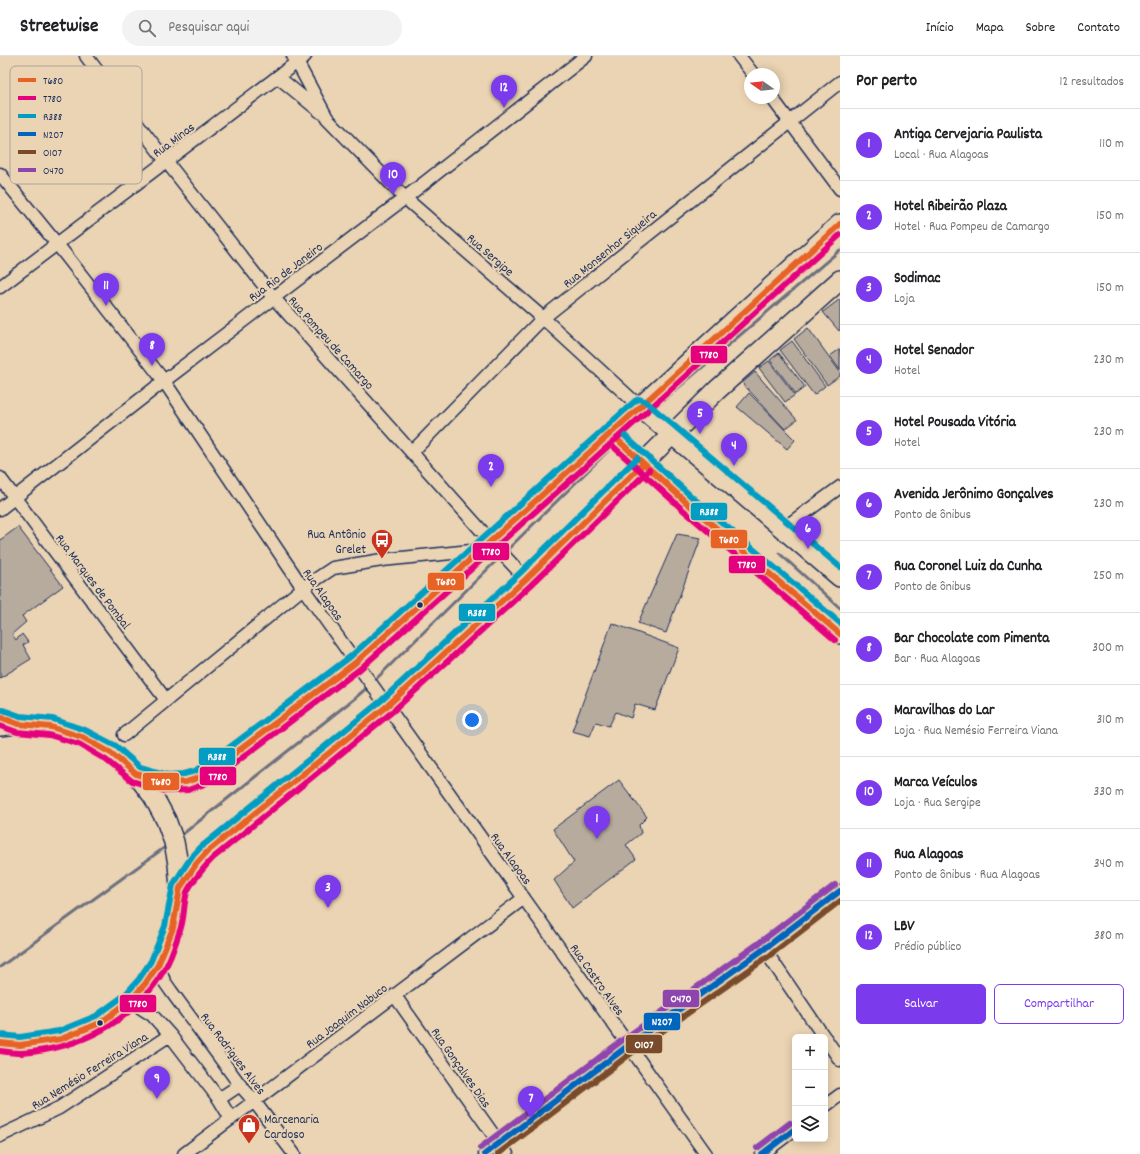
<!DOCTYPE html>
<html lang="pt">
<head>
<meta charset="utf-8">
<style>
	body { margin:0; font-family:Dekko,sans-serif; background:#f2f2f2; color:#202124 }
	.controls { position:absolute; right:12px; bottom:12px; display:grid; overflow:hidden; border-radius:6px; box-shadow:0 2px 10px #0003 }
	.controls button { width:36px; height:36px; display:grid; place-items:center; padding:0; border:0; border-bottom:1px solid #e0e0e0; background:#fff; color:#202124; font:20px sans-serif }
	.compass { position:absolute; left:744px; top:12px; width:36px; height:36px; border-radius:50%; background:#fff; box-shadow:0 2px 10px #0003; rotate:284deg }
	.you { position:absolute; left:472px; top:664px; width:14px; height:14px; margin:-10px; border:3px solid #fff; border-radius:50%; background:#1a73e8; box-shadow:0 0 0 6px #1a73e833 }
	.badge { display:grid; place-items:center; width:26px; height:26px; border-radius:50%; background:#7c3aed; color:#fff; font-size:13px; font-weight:700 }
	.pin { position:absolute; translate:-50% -33px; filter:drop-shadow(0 1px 2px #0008) }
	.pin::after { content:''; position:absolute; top:21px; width:14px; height:12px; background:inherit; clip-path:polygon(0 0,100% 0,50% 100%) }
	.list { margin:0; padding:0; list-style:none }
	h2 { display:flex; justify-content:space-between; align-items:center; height:52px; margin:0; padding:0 16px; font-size:17px }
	h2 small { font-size:13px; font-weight:400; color:#757577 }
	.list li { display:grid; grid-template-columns:26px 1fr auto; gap:12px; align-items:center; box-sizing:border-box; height:72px; padding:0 16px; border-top:1px solid #e0e0e0 }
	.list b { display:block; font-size:15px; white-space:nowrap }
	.list p { margin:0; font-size:13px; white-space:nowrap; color:#757577 }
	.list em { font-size:13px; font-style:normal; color:#757577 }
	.actions { display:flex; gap:8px; padding:12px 16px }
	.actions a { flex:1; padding:9px 0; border:1px solid #7c3aed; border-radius:6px; text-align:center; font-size:14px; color:#7c3aed }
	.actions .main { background:#7c3aed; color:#fff }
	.icon { flex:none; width:22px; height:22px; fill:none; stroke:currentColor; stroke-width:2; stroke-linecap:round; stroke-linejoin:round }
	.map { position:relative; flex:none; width:840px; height:1098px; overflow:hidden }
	header { display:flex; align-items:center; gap:24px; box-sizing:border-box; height:56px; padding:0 20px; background:#fff; border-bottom:1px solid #e0e0e0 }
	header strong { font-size:19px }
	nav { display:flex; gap:22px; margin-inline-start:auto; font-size:14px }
	.search { width:280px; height:36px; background:#f2f2f2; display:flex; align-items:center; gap:10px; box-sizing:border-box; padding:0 14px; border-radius:22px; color:#757577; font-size:15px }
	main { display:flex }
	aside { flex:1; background:#fff }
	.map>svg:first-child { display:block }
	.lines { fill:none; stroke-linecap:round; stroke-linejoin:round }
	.stream { stroke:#6d7080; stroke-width:3 }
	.building { fill:#b7ab9e; stroke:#1b2f5e }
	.street-casing { stroke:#1b2f5e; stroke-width:15 }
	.primary-casing { stroke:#1b2f5e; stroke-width:22 }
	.street { stroke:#ebd4b3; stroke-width:12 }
	.primary { stroke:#ebd4b3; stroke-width:19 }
	.bus-1-casing { stroke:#ebd4b3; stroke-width:9 }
	.bus-2-casing { stroke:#ebd4b3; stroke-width:9 }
	.bus-3-casing { stroke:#ebd4b3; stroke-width:9 }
	.bus-4-casing { stroke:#ebd4b3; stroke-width:9 }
	.bus-5-casing { stroke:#ebd4b3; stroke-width:9 }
	.bus-6-casing { stroke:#ebd4b3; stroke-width:9 }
	.bus-1 { stroke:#e76225; stroke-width:6 }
	.bus-2 { stroke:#e5007d; stroke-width:6 }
	.bus-3 { stroke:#039dc3; stroke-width:6 }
	.bus-4 { stroke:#0065bd; stroke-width:6 }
	.bus-5 { stroke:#7a4b2a; stroke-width:6 }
	.bus-6 { stroke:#8e44ad; stroke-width:6 }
	.bus-dot { fill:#1b2f5e; stroke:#ebd4b3; stroke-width:1.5 }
	.labels { text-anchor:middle; stroke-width:4; stroke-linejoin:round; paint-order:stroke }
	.street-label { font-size:13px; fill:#1b2f5e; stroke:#ebd4b3 }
	.poi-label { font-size:13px; fill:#1b2f5e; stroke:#ebd4b3; text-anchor:end }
	.key { fill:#ebd4b3; stroke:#ada29a; stroke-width:1 }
	.key-label { font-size:11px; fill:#1b2f5e }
	.line-badge { stroke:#ebd4b3; stroke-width:1.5 }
	.badge-label { font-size:11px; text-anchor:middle; font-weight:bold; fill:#fff }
</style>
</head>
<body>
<header>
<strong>Streetwise</strong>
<div class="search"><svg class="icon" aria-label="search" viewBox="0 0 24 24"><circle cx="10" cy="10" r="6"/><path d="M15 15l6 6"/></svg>Pesquisar aqui</div>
<nav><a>Início</a><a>Mapa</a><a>Sobre</a><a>Contato</a></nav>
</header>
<main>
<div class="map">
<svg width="840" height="1098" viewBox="0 0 840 1098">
	<rect width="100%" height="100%" fill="#ebd4b3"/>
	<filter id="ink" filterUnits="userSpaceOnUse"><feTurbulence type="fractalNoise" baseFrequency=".025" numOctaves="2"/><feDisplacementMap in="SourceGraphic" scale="8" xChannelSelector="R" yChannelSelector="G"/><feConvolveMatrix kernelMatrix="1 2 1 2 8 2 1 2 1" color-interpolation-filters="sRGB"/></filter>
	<g filter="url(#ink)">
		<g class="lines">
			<!-- stream -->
			<path class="stream" d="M652,354L840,194
				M622,380L643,361
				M504,497L614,389
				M779,497L840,552
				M373,626L500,501
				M179,781L355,642L369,630
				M0,911L168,789"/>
		</g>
		<!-- building -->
		<path class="building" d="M840,243V274L839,275L823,256Z
			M808,272L840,316V320L827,329L794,283Z
			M792,285L825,330L814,339L780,294Z
			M840,293V314L830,300Z
			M779,297L805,331L796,338L770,304Z
			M769,305L795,339L785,346L759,312Z
			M755,316L797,364L785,373L742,327Z
			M749,337L795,384L787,393L737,351Z
			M18,471L63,530L22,560L26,566L12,578L16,584L22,578L28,586L23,589L31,603L0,622V484Z
			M677,478L701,482L666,577L638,567Z
			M612,567L679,592L655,654L635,648L631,662L616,656L609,670L596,666L590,680L572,675Z
			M619,724L647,761L639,769L641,777L626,789L636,803L572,852L554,824L574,806L553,773Z"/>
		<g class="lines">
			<!-- street casing -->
			<g class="street-casing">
				<path id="street" d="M86,0L166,105L273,241L497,492L526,523
					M293,0L297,6L327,62L405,142L543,262L640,351
					M739,0L753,18
					M278,21L322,57
					M772,42L840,133
					M0,118L57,188L164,325L303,532L706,1098
					M0,231L305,0
					M412,396L543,262L840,26
					M0,422L166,644
					M0,453L164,325L405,142L586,0
					M784,472L840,431
					M124,679L303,532L333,512L382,504L481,494
					M764,893L824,981
					M158,909L164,925L171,935L240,1029L254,1045L294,1098
					M395,940L507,1098
					M130,945L152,959L170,979L219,1043L231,1063
					M825,982L840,1004
					M219,1043L240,1029
					M825,1050L840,1039
					M0,1080L59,1052L170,979
					M184,1098L524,842
					M485,1098L629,989L764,893L840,835
					M762,1098L795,1073"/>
			</g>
			<!-- primary casing -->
			<g class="primary-casing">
				<path id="primary" d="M640,351L840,521
					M611,378L643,408L840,578
					M0,670L18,668L51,671L82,681L111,697L136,718L153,740L166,764L174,786L178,808L180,832L173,872L158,909L145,928L130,945L100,967L61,983L20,989L0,987
					M136,718C145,721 159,727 167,727C183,728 197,723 210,716L355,607L640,351L840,168
					M180,832L197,807L207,796L387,650L526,523L717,334L840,224"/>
			</g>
			<!-- street -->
			<use href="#street" class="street"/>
			<!-- primary -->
			<use href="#primary" class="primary"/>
			<!-- bus-1 casing -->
			<g class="bus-1-casing">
				<path id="bus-1" d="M620,386L687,447L840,578
					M0,661L18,668L51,671L82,681L111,697L136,718L167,727L186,726L198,722L210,716L355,607L640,351L840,168
					M0,987L20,989L61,983L100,967L130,945L145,928L158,909L173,872L180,832L197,807L207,796L387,650L526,523L643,408"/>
			</g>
			<!-- bus-2 casing -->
			<g class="bus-2-casing">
				<path id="bus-2" d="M615,392L682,453L835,584
					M0,670L17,676L49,679L79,688L106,704L132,725L165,735L188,734L202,729L214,723L360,613L645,357L840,179
					M0,995C7,996 14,997 21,997C80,993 134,965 164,914C171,903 175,889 179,877C185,864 183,849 187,836C191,827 206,809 213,802L392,656L531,529L649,414"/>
			</g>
			<!-- bus-3 casing -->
			<g class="bus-3-casing">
				<path id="bus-3" d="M625,380L692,441L840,567
					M3,654L20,660L53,663L85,674L116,690L140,711L168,719L184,718L195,715L206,709L350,601L635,345L639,343L645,345L840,511
					M1,979L20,981L59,975L96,960L125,939L139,923L151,905L165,870L173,829L190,803L201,791L382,644L520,517L637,402"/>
			</g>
			<!-- bus-4 casing -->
			<g class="bus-4-casing">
				<path id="bus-4" d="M485,1098L629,989L764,893L840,835
					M762,1098L795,1073"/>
			</g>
			<!-- bus-5 casing -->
			<g class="bus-5-casing">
				<path id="bus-5" d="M498,1098L634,995L769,900L840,845"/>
			</g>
			<!-- bus-6 casing -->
			<g class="bus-6-casing">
				<path id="bus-6" d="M480,1092L624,983L759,887L835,829
					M757,1092L790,1067"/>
			</g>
			<!-- bus-1 -->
			<use href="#bus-1" class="bus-1"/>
			<!-- bus-2 -->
			<use href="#bus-2" class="bus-2"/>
			<!-- bus-3 -->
			<use href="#bus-3" class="bus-3"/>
			<!-- bus-4 -->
			<use href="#bus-4" class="bus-4"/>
			<!-- bus-5 -->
			<use href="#bus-5" class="bus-5"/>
			<!-- bus-6 -->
			<use href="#bus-6" class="bus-6"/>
		</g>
	</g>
	<!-- icons -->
	<defs>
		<g id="bus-pin" transform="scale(1.15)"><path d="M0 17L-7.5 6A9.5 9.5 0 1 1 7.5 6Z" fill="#c8321e" stroke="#ebd4b3"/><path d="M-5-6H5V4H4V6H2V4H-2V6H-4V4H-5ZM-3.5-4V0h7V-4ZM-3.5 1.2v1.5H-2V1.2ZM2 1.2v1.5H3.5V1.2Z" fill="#fff"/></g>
		<g id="shop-pin" transform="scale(1.15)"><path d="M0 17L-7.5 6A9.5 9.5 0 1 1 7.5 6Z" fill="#c8321e" stroke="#ebd4b3"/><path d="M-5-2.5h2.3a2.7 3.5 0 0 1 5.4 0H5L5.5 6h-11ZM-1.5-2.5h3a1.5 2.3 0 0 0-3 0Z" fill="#fff"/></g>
	</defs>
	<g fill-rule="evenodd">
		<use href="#bus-pin" x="382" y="484"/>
		<use href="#shop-pin" x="249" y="1069"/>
	</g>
	<!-- markers -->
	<g class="bus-dot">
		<circle cx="420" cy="549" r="3.5"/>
		<circle cx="100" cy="967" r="3.5"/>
	</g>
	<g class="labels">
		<!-- street labels -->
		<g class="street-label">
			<text transform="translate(173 83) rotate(-37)" y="5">Rua Minas</text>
			<text transform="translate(609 192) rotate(-39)" y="5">Rua Monsenhor Siqueira</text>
			<text transform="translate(491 198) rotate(41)" y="5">Rua Sergipe</text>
			<text transform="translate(285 215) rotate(-37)" y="5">Rua Rio de Janeiro</text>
			<text transform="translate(332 286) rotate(48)" y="5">Rua Pompeu de Camargo</text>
			<text transform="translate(94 525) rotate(53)" y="5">Rua Marques de Pombal</text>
			<text transform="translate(324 538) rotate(55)" y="5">Rua Alagoas</text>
			<text transform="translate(512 802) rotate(54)" y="5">Rua Alagoas</text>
			<text transform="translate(598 923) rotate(55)" y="5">Rua Castro Alves</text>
			<text transform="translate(346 959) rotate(-37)" y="5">Rua Joaquim Nabuco</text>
			<text transform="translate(234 997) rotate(53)" y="5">Rua Rodrigues Alves</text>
			<text transform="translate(462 1011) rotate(55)" y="5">Rua Gonçalves Dias</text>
			<text transform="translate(89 1014) rotate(-32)" y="5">Rua Nemésio Ferreira Viana</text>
		</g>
		<!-- poi labels -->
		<g class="poi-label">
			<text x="366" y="482">Rua Antônio<tspan x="366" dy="15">Grelet</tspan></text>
			<text x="264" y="1067" text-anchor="start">Marcenaria<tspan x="264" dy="15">Cardoso</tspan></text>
		</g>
	</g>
	<!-- legend -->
	<rect x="10" y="10" width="132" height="118" rx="6" class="key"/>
	<rect x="18" y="22" width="18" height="4" fill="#e76225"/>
	<rect x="18" y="40" width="18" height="4" fill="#e5007d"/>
	<rect x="18" y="58" width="18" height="4" fill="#039dc3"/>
	<rect x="18" y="76" width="18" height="4" fill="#0065bd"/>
	<rect x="18" y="94" width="18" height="4" fill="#7a4b2a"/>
	<rect x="18" y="112" width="18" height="4" fill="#8e44ad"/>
	<g class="key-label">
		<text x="43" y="28">T680</text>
		<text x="43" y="46">T780</text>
		<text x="43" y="64">R388</text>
		<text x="43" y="82">N207</text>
		<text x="43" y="100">O107</text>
		<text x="43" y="118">O470</text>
	</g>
	<g class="line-badge">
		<rect x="690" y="289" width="38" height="19" rx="4" fill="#e5007d"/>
		<rect x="690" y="446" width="38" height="19" rx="4" fill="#039dc3"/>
		<rect x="710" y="473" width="38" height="20" rx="4" fill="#e76225"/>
		<rect x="472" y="486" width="38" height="19" rx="4" fill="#e5007d"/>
		<rect x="728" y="499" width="38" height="19" rx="4" fill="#e5007d"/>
		<rect x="427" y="516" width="38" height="19" rx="4" fill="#e76225"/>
		<rect x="458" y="547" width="38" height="19" rx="4" fill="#039dc3"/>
		<rect x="198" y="691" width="38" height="19" rx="4" fill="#039dc3"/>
		<rect x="199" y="710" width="38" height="20" rx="4" fill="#e5007d"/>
		<rect x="142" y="716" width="38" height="19" rx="4" fill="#e76225"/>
		<rect x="662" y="933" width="38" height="19" rx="4" fill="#8e44ad"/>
		<rect x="119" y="938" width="38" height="19" rx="4" fill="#e5007d"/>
		<rect x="643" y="956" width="38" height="19" rx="4" fill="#0065bd"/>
		<rect x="625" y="978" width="38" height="20" rx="4" fill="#7a4b2a"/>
	</g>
	<g class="badge-label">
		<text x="709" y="302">T780</text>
		<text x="709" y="459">R388</text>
		<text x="729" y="487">T680</text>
		<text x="491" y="499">T780</text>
		<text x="747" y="512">T780</text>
		<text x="446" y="529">T680</text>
		<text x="477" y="560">R388</text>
		<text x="217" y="704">R388</text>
		<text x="218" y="724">T780</text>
		<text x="161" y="729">T680</text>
		<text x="681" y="946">O470</text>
		<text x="138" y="951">T780</text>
		<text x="662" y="969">N207</text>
		<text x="644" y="992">O107</text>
	</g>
</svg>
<div class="controls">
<button>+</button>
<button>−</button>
<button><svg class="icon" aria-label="layers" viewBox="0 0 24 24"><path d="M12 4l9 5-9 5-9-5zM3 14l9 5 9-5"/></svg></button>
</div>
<svg class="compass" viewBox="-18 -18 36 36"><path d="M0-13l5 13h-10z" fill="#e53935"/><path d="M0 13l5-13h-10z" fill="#757577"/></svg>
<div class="you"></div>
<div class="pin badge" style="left:597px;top:783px">1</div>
<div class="pin badge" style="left:491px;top:431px">2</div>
<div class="pin badge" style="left:328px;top:852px">3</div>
<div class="pin badge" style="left:734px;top:410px">4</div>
<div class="pin badge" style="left:700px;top:378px">5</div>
<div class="pin badge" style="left:808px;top:493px">6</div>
<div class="pin badge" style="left:531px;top:1063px">7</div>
<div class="pin badge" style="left:152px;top:310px">8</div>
<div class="pin badge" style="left:157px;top:1043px">9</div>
<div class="pin badge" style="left:393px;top:139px">10</div>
<div class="pin badge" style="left:106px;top:250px">11</div>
<div class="pin badge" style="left:504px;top:52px">12</div>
</div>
<aside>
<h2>Por perto<small>12 resultados</small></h2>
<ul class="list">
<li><span class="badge">1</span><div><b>Antiga Cervejaria Paulista</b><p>Local · Rua Alagoas</p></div><em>110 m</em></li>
<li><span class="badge">2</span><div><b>Hotel Ribeirão Plaza</b><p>Hotel · Rua Pompeu de Camargo</p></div><em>150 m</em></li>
<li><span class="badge">3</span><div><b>Sodimac</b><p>Loja</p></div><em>150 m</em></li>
<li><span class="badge">4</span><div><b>Hotel Senador</b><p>Hotel</p></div><em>230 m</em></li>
<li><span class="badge">5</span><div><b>Hotel Pousada Vitória</b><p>Hotel</p></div><em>230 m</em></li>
<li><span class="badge">6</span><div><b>Avenida Jerônimo Gonçalves</b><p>Ponto de ônibus</p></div><em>230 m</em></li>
<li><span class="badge">7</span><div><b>Rua Coronel Luiz da Cunha</b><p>Ponto de ônibus</p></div><em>250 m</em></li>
<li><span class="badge">8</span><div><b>Bar Chocolate com Pimenta</b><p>Bar · Rua Alagoas</p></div><em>300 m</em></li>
<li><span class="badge">9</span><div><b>Maravilhas do Lar</b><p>Loja · Rua Nemésio Ferreira Viana</p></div><em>310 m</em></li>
<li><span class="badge">10</span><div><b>Marca Veículos</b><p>Loja · Rua Sergipe</p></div><em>330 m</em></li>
<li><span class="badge">11</span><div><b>Rua Alagoas</b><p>Ponto de ônibus · Rua Alagoas</p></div><em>340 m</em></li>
<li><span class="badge">12</span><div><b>LBV</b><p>Prédio público</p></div><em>380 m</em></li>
</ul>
<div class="actions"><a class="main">Salvar</a><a>Compartilhar</a></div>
</aside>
</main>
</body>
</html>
